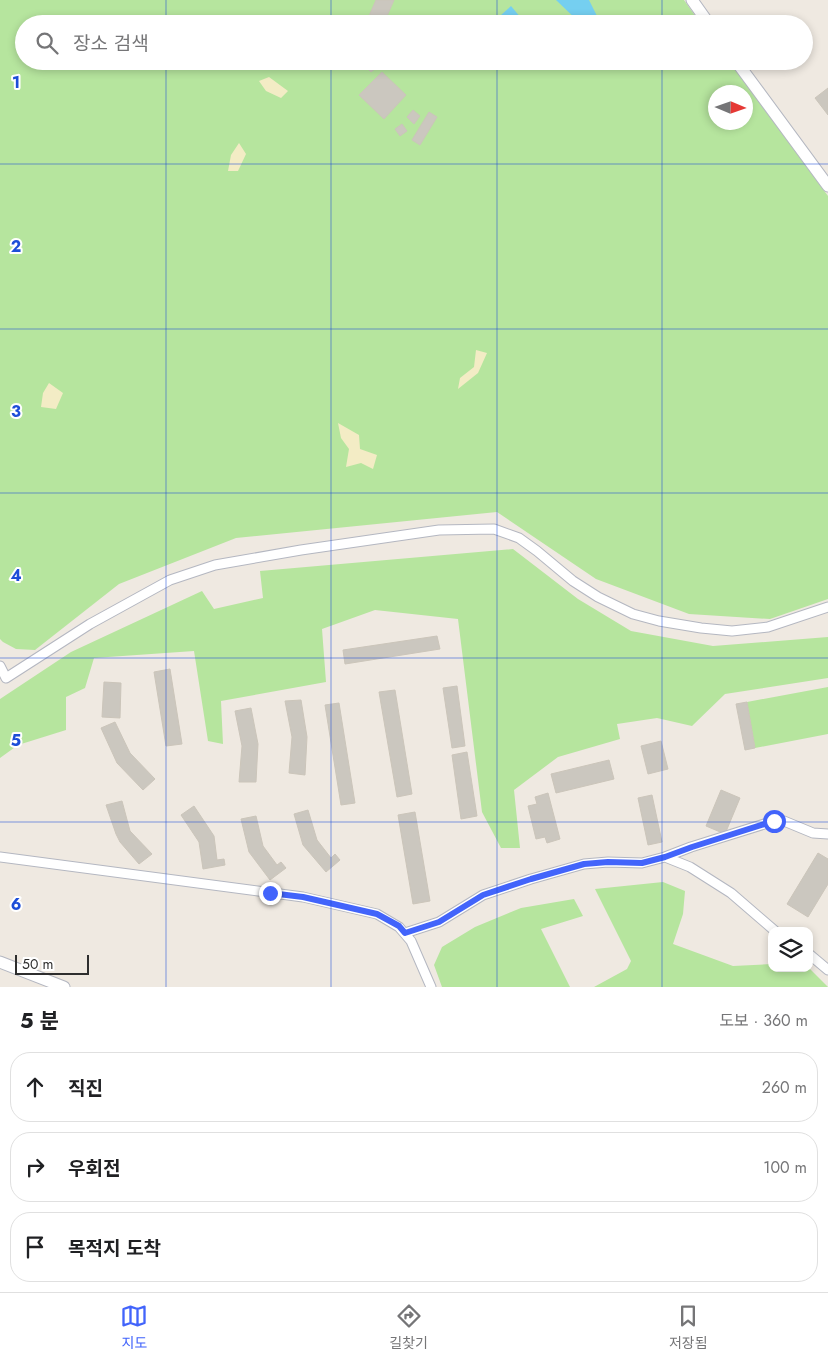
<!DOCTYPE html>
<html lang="ko">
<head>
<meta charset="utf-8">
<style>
	body { margin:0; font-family:Jost,"Noto Sans KR",sans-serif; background:#f6f6f6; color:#202124 }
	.controls { position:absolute; right:15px; bottom:15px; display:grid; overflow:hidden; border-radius:10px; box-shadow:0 2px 8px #0003 }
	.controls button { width:45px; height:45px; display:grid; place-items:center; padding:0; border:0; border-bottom:1px solid #e0e0e0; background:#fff; color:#202124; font:25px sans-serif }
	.compass { position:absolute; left:708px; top:85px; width:45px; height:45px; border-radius:50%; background:#fff; box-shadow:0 2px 8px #0003; rotate:92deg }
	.scale { position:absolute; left:15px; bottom:12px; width:74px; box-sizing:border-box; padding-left:5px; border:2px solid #2e2e2e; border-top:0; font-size:14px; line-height:18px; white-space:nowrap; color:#2e2e2e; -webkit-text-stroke:4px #fff; paint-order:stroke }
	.stop { position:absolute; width:15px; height:15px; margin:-11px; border:4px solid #4264fb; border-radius:50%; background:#fff }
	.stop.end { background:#4264fb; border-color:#fff; box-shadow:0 1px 5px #0008 }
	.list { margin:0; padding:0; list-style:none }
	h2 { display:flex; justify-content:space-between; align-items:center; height:65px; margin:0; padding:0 20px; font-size:21px }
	h2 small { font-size:16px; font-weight:400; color:#757577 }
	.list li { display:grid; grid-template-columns:32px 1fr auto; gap:15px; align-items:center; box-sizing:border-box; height:70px; margin:0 10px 10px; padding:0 10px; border:1px solid #e0e0e0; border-radius:20px }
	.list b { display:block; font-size:19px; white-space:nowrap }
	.list em { font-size:16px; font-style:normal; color:#757577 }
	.icon { flex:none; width:28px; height:28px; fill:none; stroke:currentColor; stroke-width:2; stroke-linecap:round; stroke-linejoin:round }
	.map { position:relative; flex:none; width:828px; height:987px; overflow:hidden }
	.search { position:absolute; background:#fff; box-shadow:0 2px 8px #0003; left:15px; right:15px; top:15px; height:55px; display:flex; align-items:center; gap:12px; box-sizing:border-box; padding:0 18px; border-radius:28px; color:#757577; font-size:19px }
	.sheet { height:305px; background:#fff }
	nav { display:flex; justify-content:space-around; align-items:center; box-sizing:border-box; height:70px; border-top:1px solid #e0e0e0; background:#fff; font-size:14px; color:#757577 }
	nav a { display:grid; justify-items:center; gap:2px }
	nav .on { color:#4264fb }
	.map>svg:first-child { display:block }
	.green { fill:#b6e59e; fill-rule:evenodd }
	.sand { fill:#f3ecc5 }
	.water { fill:#75cff0 }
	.building { fill:#cbc7bf; stroke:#cbc5ba }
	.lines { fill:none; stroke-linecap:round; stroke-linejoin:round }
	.street-casing { stroke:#b4b7c1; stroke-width:11 }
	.secondary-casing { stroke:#b4b7c1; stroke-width:13 }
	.street { stroke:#fff; stroke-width:9 }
	.secondary { stroke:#fff; stroke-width:11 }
	.route { stroke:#4264fb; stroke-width:6 }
	.grid { fill:none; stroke:#1d4ed8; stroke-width:1; stroke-opacity:0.55 }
	.grid-label { font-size:16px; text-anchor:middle; font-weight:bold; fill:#1d4ed8; stroke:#fff; stroke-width:4; stroke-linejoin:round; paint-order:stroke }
</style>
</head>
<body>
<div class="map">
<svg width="828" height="987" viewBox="0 0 828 987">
	<rect width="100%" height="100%" fill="#efe9e1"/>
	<!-- green -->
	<path class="green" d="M0,0H684L701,24H24V61H729L828,196V599L770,619L689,614L596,579L497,512L236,538L119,584L35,650L16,649L3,642L0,639ZM716,92H746V122H716Z
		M513,549L578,599L631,631L713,646L828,637V678L725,694L692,726L657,718L617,724L620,739L558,757L514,790L520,848H501L482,812L458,619L375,610L322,629L326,682L221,701L223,744L208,741L194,651L94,658L85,688L66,697V730L18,745L0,758V699L71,652L202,591L214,609L263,598L260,571Z
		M828,687V734L755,748L747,702Z
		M663,882L685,891L683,914L673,944L733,966L772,964V968H809L828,987H594L627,969L631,961L595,889Z
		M574,899L583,916L541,929L570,987H442L434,965L442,947L475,927L521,908Z"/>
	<!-- sand -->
	<path class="sand" d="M269,77L288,91L281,98L266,91L259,81Z
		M239,143L246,154L238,171H228L231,155Z
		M476,350L487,353L478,373L458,389L460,378L474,367Z
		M49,383L63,393L56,409L41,407L43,393Z
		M338,423L359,435L360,449L377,455L373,469L361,463L346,467L349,449L341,438Z"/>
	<!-- water -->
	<path class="water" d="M556,0H589L601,24H581Z
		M511,6L521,18L522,24H491Z"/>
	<!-- building -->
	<path class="building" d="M376,0H394L384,23L369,16Z
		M364,61H370L376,68L371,72L362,63Z
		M382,72L406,95L384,119L359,95Z
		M828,88V115L815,98Z
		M413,110L420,116L414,124L407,117Z
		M429,112L437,117L420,145L412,140Z
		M402,124L407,131L400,136L395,129Z
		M437,636L440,649L345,664L343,650Z
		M170,669L182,744L166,746L154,672Z
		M104,682L121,683L120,718L102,717Z
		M457,686L465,746L452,748L443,688Z
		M395,690L412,794L397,797L379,692Z
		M301,700L307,737L305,775L289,773L292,737L285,701Z
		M747,702L755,748L745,750L736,704Z
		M339,703L355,803L341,805L325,705Z
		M251,708L258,744L256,782H239L242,746L235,711Z
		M115,722L130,753L155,779L143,790L117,763L101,728Z
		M661,741L668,769L648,774L641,746Z
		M467,752L477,816L461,819L452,755Z
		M609,760L614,779L556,793L551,774Z
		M721,790L740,798L725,834L706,826Z
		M548,793L560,839L547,843L545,837L536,839L528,806L537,804L535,797Z
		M652,795L662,842L648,845L638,798Z
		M122,801L130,831L152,854L139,864L120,842L116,834L106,805Z
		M194,806L214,836L217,860L224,859L225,865L203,869L199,842L181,815Z
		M308,810L317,840L331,858L335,854L340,860L326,872L303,845L294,814Z
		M415,812L430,901L413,904L398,815Z
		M256,816L263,846L277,865L281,862L286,868L270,880L249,852L241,819Z
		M818,853L828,859V884L808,917L787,904Z"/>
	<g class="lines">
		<!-- street casing -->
		<g class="street-casing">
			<path id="street" d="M0,666L6,678L90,624L170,580L215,565L301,550L439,530L494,529L519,538L537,551L573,581L598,597L633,614L659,621L701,628L732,631L768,627L828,607
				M0,857L303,897L377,914L399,927L411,941L431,987
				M665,857L691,847L774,821H784L813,833L828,834
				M405,933L439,922L483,895L531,879L584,864L608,862L642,863L665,857L690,867L731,893L775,931
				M809,954L828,970"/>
		</g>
		<!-- secondary casing -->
		<g class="secondary-casing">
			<path id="secondary" d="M692,0L709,24
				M736,61L828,186
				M0,962L64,987"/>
		</g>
		<!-- street -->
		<use href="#street" class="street"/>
		<!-- secondary -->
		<use href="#secondary" class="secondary"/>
	</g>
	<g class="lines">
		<!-- route -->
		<path class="route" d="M270,893L303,897L377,914L399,926L405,933L439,922L483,895L531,879L584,864L608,862L642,863L665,857L692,847L774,821"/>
	</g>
	<!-- grid -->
	<path class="grid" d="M166,0V24M331,0V24M497,0V24M662,0V24M166,61V987M331,61V987M497,61V987M662,61V987M0,164H828M0,329H828M0,493H828M0,658H828M0,822H828"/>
	<g class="grid-label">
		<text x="16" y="88">1</text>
		<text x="16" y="252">2</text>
		<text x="16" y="417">3</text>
		<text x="16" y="581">4</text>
		<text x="16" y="746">5</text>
		<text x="16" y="910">6</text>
	</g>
</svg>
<div class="controls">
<button><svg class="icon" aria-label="layers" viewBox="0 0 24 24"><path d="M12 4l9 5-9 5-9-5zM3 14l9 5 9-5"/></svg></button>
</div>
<svg class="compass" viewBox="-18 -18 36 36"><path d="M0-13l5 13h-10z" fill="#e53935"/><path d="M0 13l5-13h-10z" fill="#757577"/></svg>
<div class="scale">50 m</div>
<div class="stop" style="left:774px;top:821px"></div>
<div class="stop end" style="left:270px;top:893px"></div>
<div class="search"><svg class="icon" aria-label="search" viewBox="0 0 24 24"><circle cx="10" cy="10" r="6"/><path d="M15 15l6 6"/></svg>장소 검색</div>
</div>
<section class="sheet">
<h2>5 분<small>도보 · 360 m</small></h2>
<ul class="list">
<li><svg class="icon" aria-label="ahead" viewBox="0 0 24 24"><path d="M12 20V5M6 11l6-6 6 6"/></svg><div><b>직진</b></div><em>260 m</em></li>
<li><svg class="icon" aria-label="right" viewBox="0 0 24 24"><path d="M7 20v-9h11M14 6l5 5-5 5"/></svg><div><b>우회전</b></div><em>100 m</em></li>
<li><svg class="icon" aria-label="arrive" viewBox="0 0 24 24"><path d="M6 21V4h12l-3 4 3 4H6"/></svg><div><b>목적지 도착</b></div></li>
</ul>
</section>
<nav>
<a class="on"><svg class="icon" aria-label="map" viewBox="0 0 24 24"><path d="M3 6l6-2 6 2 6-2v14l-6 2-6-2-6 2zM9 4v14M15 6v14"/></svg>지도</a>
<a><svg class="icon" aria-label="directions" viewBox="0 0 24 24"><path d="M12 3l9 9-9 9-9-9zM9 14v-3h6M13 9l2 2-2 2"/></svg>길찾기</a>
<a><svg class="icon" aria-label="saved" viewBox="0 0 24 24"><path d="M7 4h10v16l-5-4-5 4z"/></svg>저장됨</a>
</nav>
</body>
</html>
